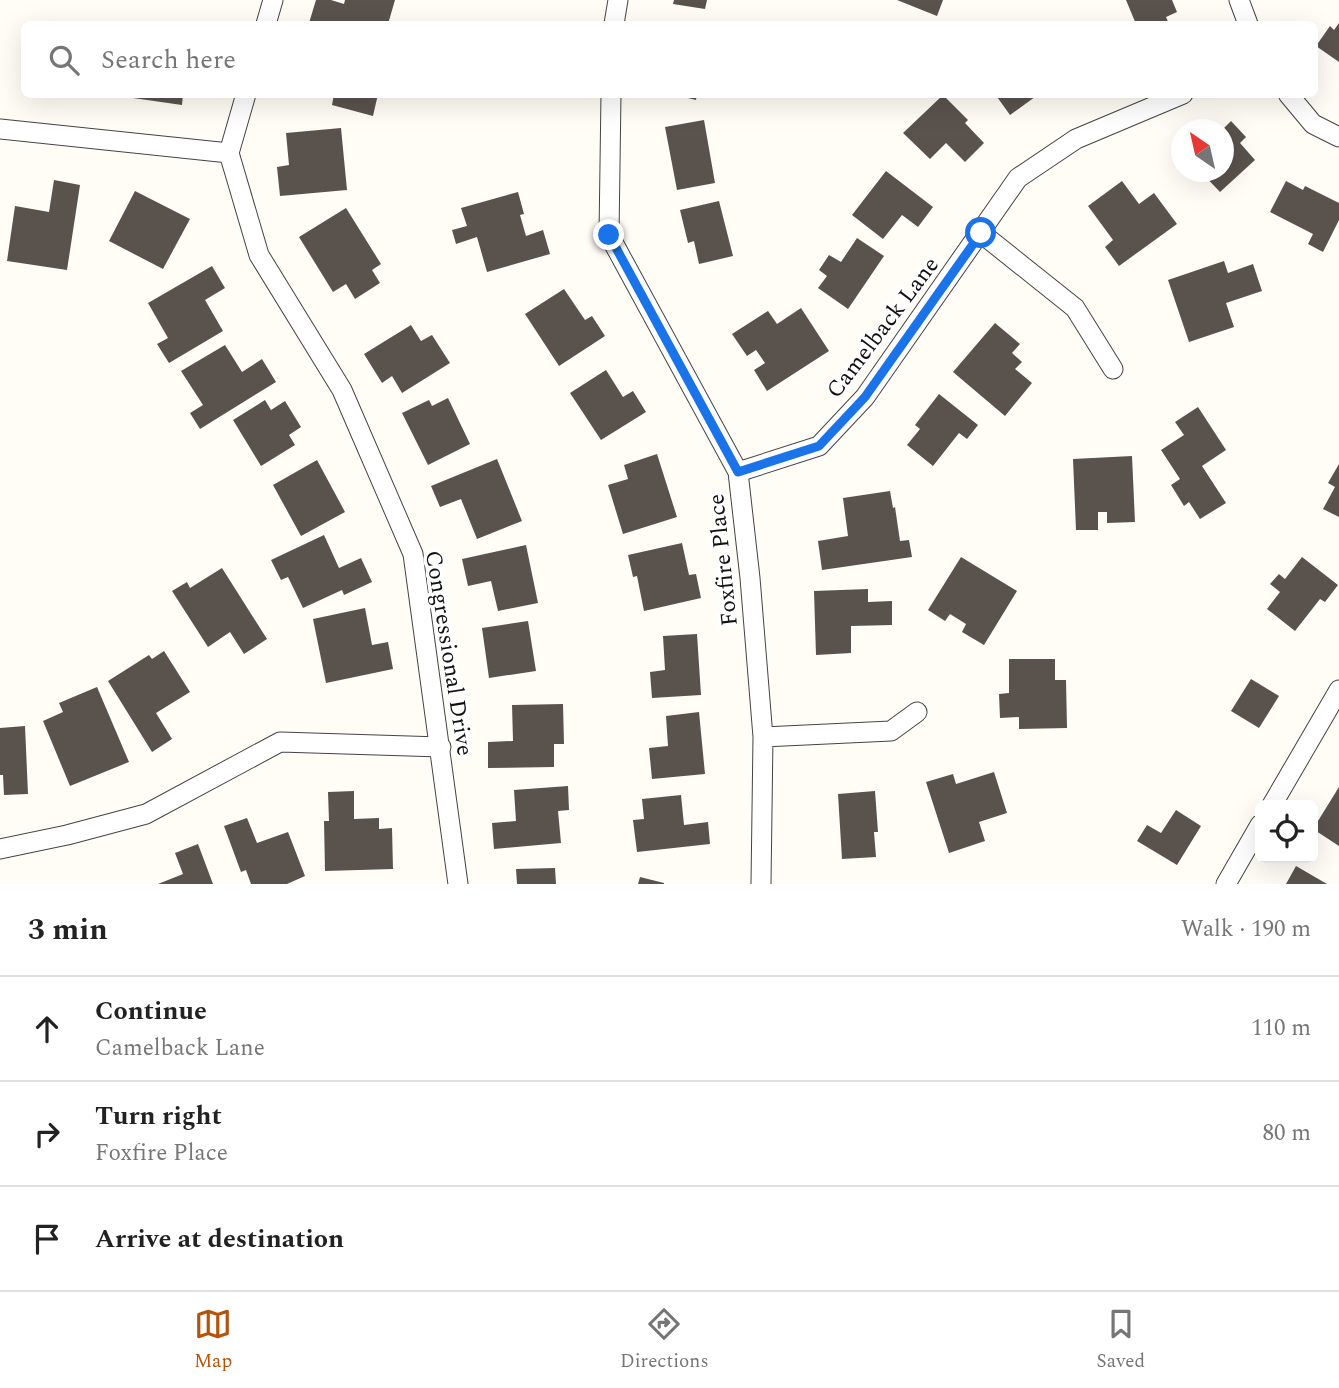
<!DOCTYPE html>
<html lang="en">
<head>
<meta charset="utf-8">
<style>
	body { margin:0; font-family:Spectral,serif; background:#f6f6f6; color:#222 }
	.controls { position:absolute; right:21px; bottom:21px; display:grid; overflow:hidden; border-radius:10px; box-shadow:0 7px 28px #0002 }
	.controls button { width:63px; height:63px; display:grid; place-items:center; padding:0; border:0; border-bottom:2px solid #e0e0e0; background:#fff; color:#222; font:35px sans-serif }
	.compass { position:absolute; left:1171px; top:119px; width:63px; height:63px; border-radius:50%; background:#fff; box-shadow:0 7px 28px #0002; rotate:326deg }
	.stop { position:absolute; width:21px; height:21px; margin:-16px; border:5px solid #1a73e8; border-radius:50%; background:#fff }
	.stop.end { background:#1a73e8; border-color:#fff; box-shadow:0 2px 7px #0008 }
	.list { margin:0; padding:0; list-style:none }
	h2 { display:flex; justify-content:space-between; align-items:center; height:91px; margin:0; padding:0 28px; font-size:30px }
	h2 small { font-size:23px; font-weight:400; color:#767676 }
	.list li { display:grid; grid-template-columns:46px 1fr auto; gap:21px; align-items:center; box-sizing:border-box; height:105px; padding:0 28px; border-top:2px solid #e0e0e0 }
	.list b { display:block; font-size:26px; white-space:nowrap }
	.list p { margin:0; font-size:23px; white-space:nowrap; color:#767676 }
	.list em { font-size:23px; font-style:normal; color:#767676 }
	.icon { flex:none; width:38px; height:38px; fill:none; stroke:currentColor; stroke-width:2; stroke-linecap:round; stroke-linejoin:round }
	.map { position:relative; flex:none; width:1339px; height:884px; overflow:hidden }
	.search { position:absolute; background:#fff; box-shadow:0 7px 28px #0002; left:21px; right:21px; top:21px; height:77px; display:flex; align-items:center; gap:18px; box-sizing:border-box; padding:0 24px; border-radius:10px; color:#767676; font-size:26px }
	.sheet { height:406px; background:#fff }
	nav { display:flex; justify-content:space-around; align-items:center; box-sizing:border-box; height:98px; border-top:2px solid #e0e0e0; background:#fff; font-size:19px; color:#767676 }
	nav a { display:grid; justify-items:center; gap:4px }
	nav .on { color:#b45309 }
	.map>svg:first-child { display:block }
	.building { fill:#5a524d }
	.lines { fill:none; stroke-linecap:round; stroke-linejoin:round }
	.minor-casing { stroke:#444; stroke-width:21 }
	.minor { stroke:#fff; stroke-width:19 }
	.route { stroke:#1a73e8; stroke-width:9 }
	.labels { text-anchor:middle; stroke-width:7; stroke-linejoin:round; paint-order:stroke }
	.street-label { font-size:23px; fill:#111; stroke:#fff }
</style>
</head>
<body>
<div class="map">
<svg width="1339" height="884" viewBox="0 0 1339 884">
	<rect width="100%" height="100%" fill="#fffdf5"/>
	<!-- building -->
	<path class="building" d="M316,0H331L344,4L345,0H395L388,24H314L309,23Z
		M674,0H707L705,9L673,4Z
		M897,0H943L937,16Z
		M1126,0H1172L1177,12L1166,17L1169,24H1136Z
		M1339,23V62L1316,46L1330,26L1334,30Z
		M133,94H183L182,105L133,98Z
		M334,94H378L373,116L332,105Z
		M672,94H697L696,100Z
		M995,94H1039L1010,115Z
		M943,95L968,120L965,123L984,143L965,162L946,143L930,159L903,133Z
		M704,120L715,183L677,190L665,127Z
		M1231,121L1246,137L1240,143L1255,160L1220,192L1201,172H1224V128Z
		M341,128L347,190L280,196L277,167L289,165L286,133Z
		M886,171L933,207L918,227L902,215L883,239L852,215Z
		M54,180L80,185L67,270L7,261L15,206L49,212Z
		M1122,181L1139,204L1154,193L1177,224L1119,266L1105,247L1113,240L1088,206Z
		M1286,181L1303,190L1305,186L1339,203V220L1323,252L1308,244L1313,234L1270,212Z
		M135,191L190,219L163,269L109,241Z
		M518,192L524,214L520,215L526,236L543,230L550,254L487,272L477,237L456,244L452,230L467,226L461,208Z
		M719,201L733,256L699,264L694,241L688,243L680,210Z
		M346,208L381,264L372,270L380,283L355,299L346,284L333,292L299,237Z
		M857,238L884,256L848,309L818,288L827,276L819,270L829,255L841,262Z
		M1224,261L1228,273L1253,264L1262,291L1226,303L1234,327L1189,342L1168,280Z
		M212,266L225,288L205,300L223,331L169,363L157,344L168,338L148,303Z
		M564,289L585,320L592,316L605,336L559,366L525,314Z
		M801,308L829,351L767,391L754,370L765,363L756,350L747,356L732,334L768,311L777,324Z
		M995,323L1020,344L1012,353L1022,362L1015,369L1032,383L1005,416L953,372Z
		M411,325L421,341L432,335L450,363L402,393L392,376L382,383L364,354Z
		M225,345L242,372L262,359L276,382L200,429L190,413L203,405L181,371Z
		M606,370L623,397L633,391L646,412L601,440L570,393Z
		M939,394L978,425L967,439L959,433L933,466L907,445L920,429L915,425Z
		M448,398L470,444L428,465L402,413L429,400L432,406Z
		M265,400L271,410L285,401L301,427L289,435L295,445L261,466L233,420Z
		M1198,407L1226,450L1202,466L1226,503L1200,519L1189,502L1184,506L1171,485L1180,479L1161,450L1184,435L1175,422Z
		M657,454L677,517L623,534L608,485L628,479L624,465Z
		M1132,456L1135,522L1107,523V512H1098V530H1076L1073,459Z
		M497,459L522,521L477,539L461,499L440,507L431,486Z
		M317,460L345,512L301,536L273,485Z
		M1339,464V517L1323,509L1335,487L1328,483Z
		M890,491L893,508L895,507L900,541L909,540L912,557L822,570L818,541L848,536L843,498Z
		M324,535L339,568L361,558L372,582L344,595L342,590L303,608L288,577L281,580L271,560Z
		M682,543L689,575L696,574L701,598L644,611L637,576L633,577L628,555Z
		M526,545L538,603L498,611L491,581L468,586L462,559Z
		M961,557L1017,591L984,645L962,632L966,624L950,614L945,621L928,610Z
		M1302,557L1338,585L1325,602L1320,599L1295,631L1267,609L1280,592L1270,584L1279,574L1285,579Z
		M222,568L267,639L244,654L230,632L208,647L172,591L187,582L190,588Z
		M868,589V602L892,601V625L851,626V653L816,655L814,591Z
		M365,608L372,645L388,642L393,669L326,683L313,619Z
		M528,621L536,671L489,678L482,628Z
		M697,634L701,695L652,698L650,672L665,670L663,636Z
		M164,651L190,692L156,713L172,739L152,752L108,681L149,655L152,659Z
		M1009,659H1055V680H1066L1067,728L1019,729V717L1000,718L999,694L1009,693Z
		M1251,679L1279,696L1259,728L1231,711Z
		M97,687L129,762L70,786L43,721L63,712L59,703Z
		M563,704L564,744H554V767L488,768V742L513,741L512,705Z
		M699,712L705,774L652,779L649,748L668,746L666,716Z
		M25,726L28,794L4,795L3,775H0V728Z
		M994,772L1007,813L979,822L985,841L949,853L926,782L953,774L956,784Z
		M568,786L569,810L558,811L561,843L494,849L492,823L516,821L514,790Z
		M1339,787V846L1313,829Z
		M354,791V819L379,818V829L392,828L393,869L325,871L324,821H329L328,792Z
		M875,791L878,832H874L876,857L842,859L838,794Z
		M681,795L684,825L708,822L710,844L637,852L633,820L644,819L642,799Z
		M1176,810L1201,826L1177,865L1137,841L1147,825L1161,833Z
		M247,818L257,843L288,832L305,876L287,884H251L246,870L241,872L224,826Z
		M198,844L213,884H158L183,874L175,853Z
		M1296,866L1327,884H1286Z
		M555,868L556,884H517L516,869Z
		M640,877L664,883V884H638Z"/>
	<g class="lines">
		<!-- minor casing -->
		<g class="minor-casing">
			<path id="minor" d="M1239,0L1248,24
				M266,24L273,0
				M614,24L618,0
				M246,94L229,153L259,255L342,390L413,554L458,884
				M611,94L609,235L738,472L750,578L763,737L761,884
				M1288,94L1313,124L1339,137
				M0,129L229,153
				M981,233L1075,308L1113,369
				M738,472L819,446L865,397L1018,178L1076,139L1183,94
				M763,737L891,731L917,712
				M1272,805L1339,690
				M0,849L67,835L146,814L280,742L441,747
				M1226,884L1260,825"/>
		</g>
		<!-- minor -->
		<use href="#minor" class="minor"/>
	</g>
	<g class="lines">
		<!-- route -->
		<path class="route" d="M609,235L738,472L819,446L865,397L981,233"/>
	</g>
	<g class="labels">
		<!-- street labels -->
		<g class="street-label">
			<text transform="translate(882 327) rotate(-53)" y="8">Camelback Lane</text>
			<text transform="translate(722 560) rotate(-96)" y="8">Foxfire Place</text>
			<text transform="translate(450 653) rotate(81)" y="8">Congressional Drive</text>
		</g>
	</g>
</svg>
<div class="controls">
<button><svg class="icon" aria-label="locate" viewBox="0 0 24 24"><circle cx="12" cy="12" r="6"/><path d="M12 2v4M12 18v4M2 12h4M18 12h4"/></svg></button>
</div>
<svg class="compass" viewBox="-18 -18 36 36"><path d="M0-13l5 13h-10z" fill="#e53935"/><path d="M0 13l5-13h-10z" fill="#767676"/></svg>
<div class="stop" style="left:981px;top:233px"></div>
<div class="stop end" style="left:609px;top:235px"></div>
<div class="search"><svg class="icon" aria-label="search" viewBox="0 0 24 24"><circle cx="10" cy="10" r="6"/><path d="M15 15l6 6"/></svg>Search here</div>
</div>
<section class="sheet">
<h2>3 min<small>Walk · 190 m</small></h2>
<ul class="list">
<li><svg class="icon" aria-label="ahead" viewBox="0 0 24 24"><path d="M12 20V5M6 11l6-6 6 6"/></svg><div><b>Continue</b><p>Camelback Lane</p></div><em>110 m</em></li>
<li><svg class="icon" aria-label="right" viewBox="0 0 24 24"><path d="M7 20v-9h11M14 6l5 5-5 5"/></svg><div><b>Turn right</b><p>Foxfire Place</p></div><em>80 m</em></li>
<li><svg class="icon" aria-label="arrive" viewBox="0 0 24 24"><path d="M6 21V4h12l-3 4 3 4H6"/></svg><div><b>Arrive at destination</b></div></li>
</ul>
</section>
<nav>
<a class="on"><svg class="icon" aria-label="map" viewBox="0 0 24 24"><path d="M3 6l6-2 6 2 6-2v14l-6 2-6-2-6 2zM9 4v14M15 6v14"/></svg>Map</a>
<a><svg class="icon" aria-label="directions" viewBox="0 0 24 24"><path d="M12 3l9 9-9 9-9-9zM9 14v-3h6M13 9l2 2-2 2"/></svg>Directions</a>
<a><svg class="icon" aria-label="saved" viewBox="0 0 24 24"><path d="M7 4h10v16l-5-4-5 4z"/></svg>Saved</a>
</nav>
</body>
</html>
